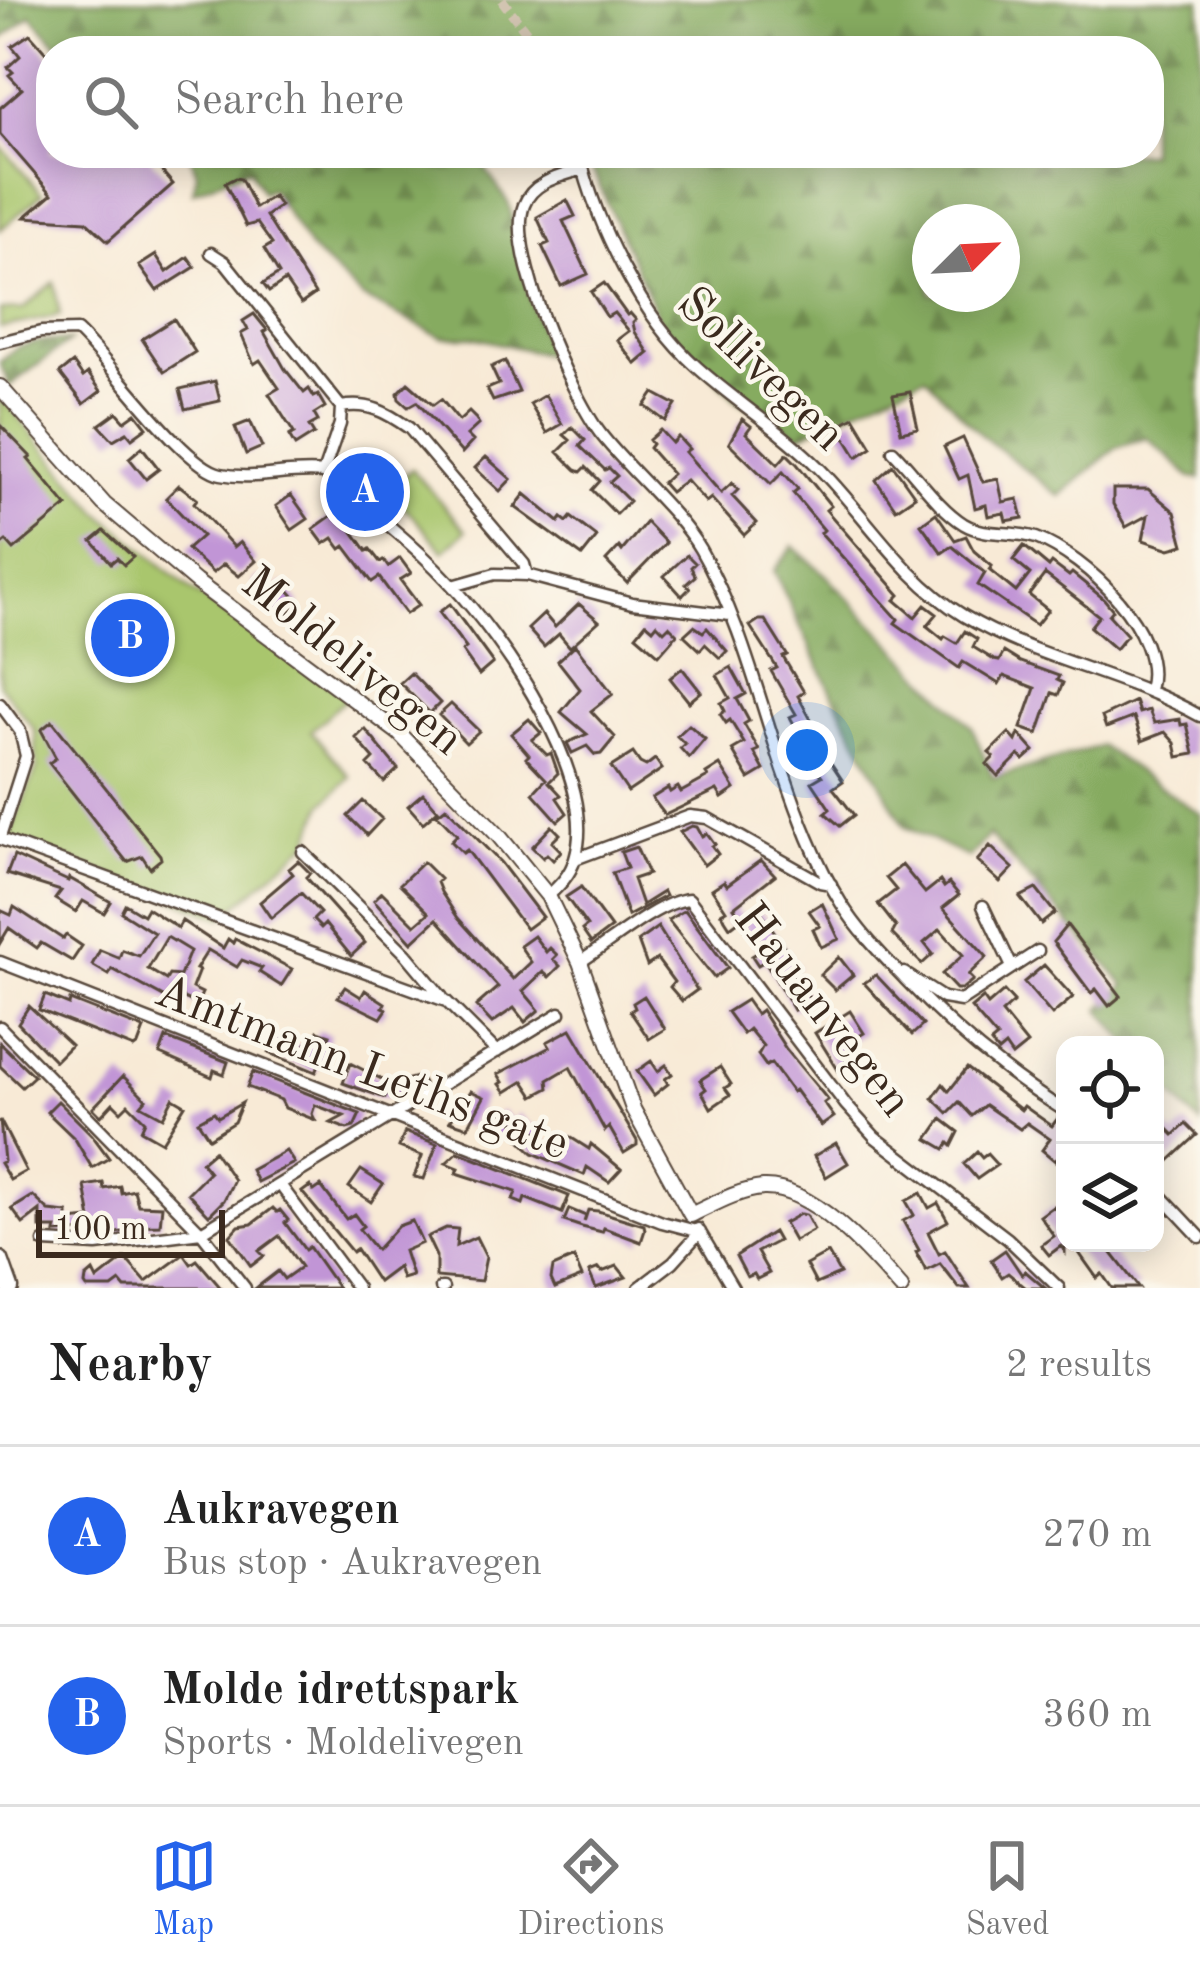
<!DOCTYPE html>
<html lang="en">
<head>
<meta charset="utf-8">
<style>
	body { margin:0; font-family:"Old Standard TT",serif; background:#f2f2f2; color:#222 }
	.controls { position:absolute; right:36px; bottom:36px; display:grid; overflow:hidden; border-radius:24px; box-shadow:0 6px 30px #0003 }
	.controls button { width:108px; height:108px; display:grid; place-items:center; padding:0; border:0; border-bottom:3px solid #e0e0e0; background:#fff; color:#222; font:60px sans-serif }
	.compass { position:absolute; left:912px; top:204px; width:108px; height:108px; border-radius:50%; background:#fff; box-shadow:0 6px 30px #0003; rotate:66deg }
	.scale { position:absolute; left:36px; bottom:30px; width:189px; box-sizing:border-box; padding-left:12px; border:6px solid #3b2a1e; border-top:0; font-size:33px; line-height:42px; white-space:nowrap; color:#3b2a1e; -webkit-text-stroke:9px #fbf7ec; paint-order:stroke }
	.you { position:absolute; left:807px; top:750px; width:42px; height:42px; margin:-30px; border:9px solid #fff; border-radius:50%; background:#1a73e8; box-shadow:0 0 0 18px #1a73e833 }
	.badge { display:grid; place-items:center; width:78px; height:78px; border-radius:50%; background:#2563eb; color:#fff; font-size:39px; font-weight:700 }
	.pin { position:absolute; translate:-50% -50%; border:6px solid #fff; box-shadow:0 3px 12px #0006 }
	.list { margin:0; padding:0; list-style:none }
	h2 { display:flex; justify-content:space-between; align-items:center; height:156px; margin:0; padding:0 48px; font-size:51px }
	h2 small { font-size:39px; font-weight:400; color:#767676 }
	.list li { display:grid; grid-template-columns:78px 1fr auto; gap:36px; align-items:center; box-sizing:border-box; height:180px; padding:0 48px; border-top:3px solid #e0e0e0 }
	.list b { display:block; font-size:45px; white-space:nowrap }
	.list p { margin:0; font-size:39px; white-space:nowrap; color:#767676 }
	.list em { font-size:39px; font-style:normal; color:#767676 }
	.icon { flex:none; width:66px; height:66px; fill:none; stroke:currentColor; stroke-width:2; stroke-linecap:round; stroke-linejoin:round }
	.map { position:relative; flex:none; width:1200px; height:1288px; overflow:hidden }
	.search { position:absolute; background:#fff; box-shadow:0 6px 30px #0003; left:36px; right:36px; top:36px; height:132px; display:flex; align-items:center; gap:30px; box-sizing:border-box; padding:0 42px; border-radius:48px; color:#767676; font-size:45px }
	.sheet { height:516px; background:#fff }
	nav { display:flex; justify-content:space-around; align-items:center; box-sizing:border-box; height:168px; border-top:3px solid #e0e0e0; background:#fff; font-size:33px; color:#767676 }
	nav a { display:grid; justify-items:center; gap:6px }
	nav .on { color:#2563eb }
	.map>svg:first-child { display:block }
	.green { fill:#a9c66d; stroke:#727846; stroke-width:3 }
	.forest { fill:url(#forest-firs); stroke:#606a3f; stroke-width:3; fill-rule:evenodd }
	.building { fill:#c195d6; fill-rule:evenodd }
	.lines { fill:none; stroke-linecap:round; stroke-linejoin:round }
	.street-tunnel { stroke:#d2c4b1; stroke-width:10; stroke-dasharray:10 5; stroke-linecap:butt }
	.street-casing { stroke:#57473a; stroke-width:15 }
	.secondary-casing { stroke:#57473a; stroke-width:18 }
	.primary-casing { stroke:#57473a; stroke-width:21 }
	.street { stroke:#fff; stroke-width:10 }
	.secondary { stroke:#fff; stroke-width:14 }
	.primary { stroke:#fff; stroke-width:16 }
	.labels { text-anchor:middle; stroke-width:9; stroke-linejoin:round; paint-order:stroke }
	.street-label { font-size:48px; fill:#3b2a1e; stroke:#fbf7ec }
</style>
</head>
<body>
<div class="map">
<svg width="1200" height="1288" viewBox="0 0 1200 1288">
	<defs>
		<pattern id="forest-firs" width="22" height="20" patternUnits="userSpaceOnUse" patternTransform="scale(3)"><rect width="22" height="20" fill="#86ab60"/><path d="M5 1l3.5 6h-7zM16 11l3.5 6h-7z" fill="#6f8b4f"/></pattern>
	</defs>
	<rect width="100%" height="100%" fill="#fbf7ec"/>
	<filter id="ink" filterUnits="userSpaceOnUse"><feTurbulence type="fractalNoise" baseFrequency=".00833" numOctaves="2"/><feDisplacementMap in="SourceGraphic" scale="24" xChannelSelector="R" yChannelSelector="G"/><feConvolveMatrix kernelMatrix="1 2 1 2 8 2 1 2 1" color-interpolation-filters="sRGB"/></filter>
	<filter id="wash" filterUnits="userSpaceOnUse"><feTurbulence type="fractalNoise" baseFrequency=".004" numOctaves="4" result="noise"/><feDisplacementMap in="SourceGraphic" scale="48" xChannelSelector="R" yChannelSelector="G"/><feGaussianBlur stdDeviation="2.7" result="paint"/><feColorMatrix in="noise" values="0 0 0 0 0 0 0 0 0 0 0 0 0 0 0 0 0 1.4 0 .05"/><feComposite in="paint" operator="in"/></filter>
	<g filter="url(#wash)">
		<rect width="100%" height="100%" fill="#f8ead6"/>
		<!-- green -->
		<path class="green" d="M0,145L42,194L0,230Z
			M54,282L60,315L0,328V310L23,309Z
			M0,396L99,512L192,591L348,697L311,731L350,777L322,806L309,842L222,918L9,837L37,768L35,730L0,685Z
			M412,469L466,531L444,551L389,490Z"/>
		<!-- forest -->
		<path class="forest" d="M0,0H1200V479L1192,478L1147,438L1116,448L1060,496L981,435L925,376L800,435L737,400L661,324L588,160L564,169L539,171L524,153H1149V51H86L69,33L57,44L31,15L0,41ZM930,222H1002V294H930Z
			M189,153H475L509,204L527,290L548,355L473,337H442L363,298L308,247L271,188L262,192L249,168L193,192L197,173Z
			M44,341H70L9,386L0,362L18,347Z
			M793,546L826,575L972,727L993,778L1100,746L1200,814V1124L1155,1077V1045H1129L1100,1009L1125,985L989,835L969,858L905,827L836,701L774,571Z"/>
		<g id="blocks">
			<!-- building -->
			<path class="building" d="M30,34L51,58V153H146L173,184L108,241L86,221L25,217L52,194L0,134V108L22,89L9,75L13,72L8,67L20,56L12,46Z
				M235,178L241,179L255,208L273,196L280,206L266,216L315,294L301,304L285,281L269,292L263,284L279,274L264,249L272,244L257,223L246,226L225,183Z
				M567,200L575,216L563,221L588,274L561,286L542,246L549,243L537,217Z
				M156,255L167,272L188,257L195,267L157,291L139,266Z
				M604,283L627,315L630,313L636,320L633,323L635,332L649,353L636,364L617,340L629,331L614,313L607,317L591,292Z
				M254,314L267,330L264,332L285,369L304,393L309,389L314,397L318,395L325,407L314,414L318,421L309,426L314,434L295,446L289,436L294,433L269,394L279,388L260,360L254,364L241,334L248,330L243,321Z
				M174,319L195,352L164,372L142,339Z
				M505,361L519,392L493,401L487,389L499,384L491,367Z
				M73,363L83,377L88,373L101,391L84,404L60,373Z
				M215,381L220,401L185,409L180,389Z
				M408,383L433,405L441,399L459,421L469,412L476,419L479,424L467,435L473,441L462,453L417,402L408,407L399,399L398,393Z
				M910,392L918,428L901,432L893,395Z
				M654,393L676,405L665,421L645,406Z
				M545,395L562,424L547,433L530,404Z
				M117,412L125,421L136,413L147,427L132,438L127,432L113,440L99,425Z
				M854,417L872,447L857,457L838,426Z
				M742,419L751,426L746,433L778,464L787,454L797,464L831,506L826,510L900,595L895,600L915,617L925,605L937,614L927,626L943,639L945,636L957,643L965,631L977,639L973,647L994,660L999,661L1004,652L1020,662L1059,676L1057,680L1063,683L1058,695L1052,693L1038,734L1021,728L1035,688L1004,676L999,684L963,662L959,668L895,623L898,619L821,533L824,530L793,493L798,489L783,472L771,484L729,443Z
				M250,421L262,447L246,454L235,427Z
				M0,425L31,457L28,459L67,506L14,550L6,541L0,546Z
				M572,427L585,440L580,446L605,470L609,468L617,476L610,482L629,501L616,514L592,490L600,481L586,467L581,472L576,470L558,452L570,440L564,435Z
				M660,430L672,443L678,437L689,449L685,452L721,493L732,483L738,490L732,496L757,523L744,535L711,498L706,502L686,480L670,492L662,483L672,474L649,448L652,444L649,440Z
				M963,438L983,482L998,479L1003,502L1018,499L1023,518L1006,521L1004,513L988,516L986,505L975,508L968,475L959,479L944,447Z
				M142,447L159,469L146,479L129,458Z
				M486,457L511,479L500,491L475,468Z
				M893,465L915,496L896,509L876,480Z
				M179,485L197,499L194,503L234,547L240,542L256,561L239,576L224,564L213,573L187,549L202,536L166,498Z
				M1113,489H1148L1175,512L1184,545L1170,549L1143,540L1148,515L1126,527L1113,504Z
				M525,494L559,522L562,518L567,522L571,517L597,537L582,556L515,507Z
				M291,495L308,519L292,530L276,506Z
				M338,511L367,551L370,549L380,562L383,560L388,567L400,558L411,573L400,580L419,605L406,614L379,577L372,582L345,546L341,549L333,538L324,544L313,529Z
				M936,513L955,540L966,536L974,551L992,566L989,570L1016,592L1030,574L1013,560L1024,546L1049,567L1052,563L1069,576L1072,573L1104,599L1113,610L1109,615L1127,635L1115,649L1090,627L1099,616L1045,574L1029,595L1048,610L1036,625L978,585L985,573L952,546L942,553L921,524Z
				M646,522L666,543L627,583L606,561L619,547L622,551Z
				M104,531L133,557L124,565L117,558L111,563L92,541Z
				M687,555L695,563L691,567L695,576L686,584L690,588L682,596L664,576Z
				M259,577L273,592L283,583L300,603L283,618L253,583Z
				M450,604L493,663L479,675L462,651L466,648L439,612Z
				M579,604L599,621L570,647L559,634L544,647L528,629L544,614L555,627Z
				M759,620H765L787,655L783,657L804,692L798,696L821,738L806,746L790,717L796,714L771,671L777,668L750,626Z
				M646,623L653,629L657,624L664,631L669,626L677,634L659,655L636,635Z
				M694,626L703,632L707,628L727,651L720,658L705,644L700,650L684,635Z
				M575,645L613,694L591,711L615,737L601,754L595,755L587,746L572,753L567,743L587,734L561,712L580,689L558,661Z
				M731,667L746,694L737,699L749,721L744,724L759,750L754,752L764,770L749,779L732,750L744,743L730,720L726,723L720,714L725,711L721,703L730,698L717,675Z
				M682,668L701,692L689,702L670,678Z
				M411,673L440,703L430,713L400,683Z
				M1135,701L1139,713L1149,710L1154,723L1180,719L1181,725L1187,724L1194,754L1178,757L1175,743L1165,732L1142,741L1134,717L1106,728L1102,717Z
				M451,704L479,731L466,743L439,715Z
				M529,719L541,733L532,740L547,755L551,753L558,773L549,782L561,795L557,798L567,813L558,821L533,793L546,779L526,758L529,755L511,734Z
				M52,721L160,855L161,859L150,868L142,856L127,862L49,763L56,758L41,730Z
				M689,725L705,739L689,758L680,748L685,744L677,736Z
				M365,729L398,769L384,782L368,765L374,759L356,738Z
				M1009,733L1016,741L1019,734L1034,751L1024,760L1019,755L998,776L987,764L994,757L989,753Z
				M814,746L822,761L827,757L843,781L833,788L854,815L840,826L825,813L830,809L812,782L822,776L811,761L800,767L794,757Z
				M633,753L640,763L646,766L655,759L662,769L628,792L611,767Z
				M720,765L735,789L722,798L717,790L665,815L652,798L668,788L670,792L678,787L681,792L708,777L706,774Z
				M423,793L438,810L423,823L408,806Z
				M363,801L382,819L367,835L348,816Z
				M446,807L501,863L542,917L526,929L467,850L463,853L451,841L457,835L437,814Z
				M552,826L560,834L552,842L561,851L553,860L547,854L543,858L532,847Z
				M692,826L697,827L702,836L707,833L715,844L712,846L718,854L704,865L680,832Z
				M990,846L1013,868L1000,882L977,861Z
				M636,847L648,874L633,879L642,905L663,892L665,896L628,916L612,873L627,868L621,852Z
				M14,856L68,881L69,878L111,902L104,913L83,901L76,912L55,899L61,891L7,874Z
				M761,860L775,875L734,907L742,918L730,927L721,913L726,910L712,889L724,881L727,885Z
				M298,861L310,873L306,877L365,943L351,956L325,924L321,928L313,920L320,913L301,893L271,918L260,902L293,874L289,869Z
				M423,862L440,879L437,882L441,892L458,918L513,979L531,962L520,946L534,936L546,952L550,948L557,955L553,959L560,966L549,977L543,972L523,991L539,1010L525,1022L514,1008L492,1023L476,1006L498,987L437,919L412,942L374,900L382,892L415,925L429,913L400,884Z
				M902,865L925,893L940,881L944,887L949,883L959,895L943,908L987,957L968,975L973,980L962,989H956L942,974L963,955L940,929L924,943L933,954L922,964L892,934L896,927L878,904L896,890L886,878Z
				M581,887L611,928L591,943L582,930L587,926L566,897Z
				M1036,889L1055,913L1041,924L1020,897Z
				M822,903L839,939L821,947L813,929L820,926L809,911Z
				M125,904L143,915L147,908L178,928L182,921L223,948L228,939L233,943L235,939L292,969L281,986L259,972L262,968L242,960L237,967L208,950L196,969L199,970L192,988L202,993L197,1004L179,996L176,1001L167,999L112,969L109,975L92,965L100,950L119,958L122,950L139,956L154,933L121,912ZM167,937L190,951L180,976L169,975L166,980L148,969Z
				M14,907L63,939L66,935L82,946L72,961L41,943L37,948L9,928L0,943V910L11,915Z
				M685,910L728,968L714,978L668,920Z
				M761,912L799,968L791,973L810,999L794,1010L765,961L758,965L752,956L760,951L742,924Z
				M1067,925L1121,996L1109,1006L1096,989L1091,993L1053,942Z
				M658,927L697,990L682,1001L670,987L674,982L657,959L647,966L638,941Z
				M839,957L853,975L835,990L820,975Z
				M1044,965L1073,997L1052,1015L1024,982Z
				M876,975L923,1025L912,1035L864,983Z
				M345,987L361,997L365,990L385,1003L383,1007L387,1009L381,1018L338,997Z
				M1004,991L1014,1002L1002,1013L1027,1044L1012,1056L1005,1046L998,1052L991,1043L997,1038L971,1008L983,998L988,1005Z
				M45,995L69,1005L70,1000L144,1029L138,1045L134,1048L39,1010Z
				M644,996L665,1029L649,1039L630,1011L635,1008L633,1003Z
				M746,1000L756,1014L761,1010L786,1049L828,1100L824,1103L834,1117L821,1126L795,1090L792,1092L771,1063L766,1066L758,1055L763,1046L749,1029L743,1034L727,1012Z
				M29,1006L71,1045L55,1061L18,1023Z
				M850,1011L864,1033L838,1049L850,1066L840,1073L815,1033Z
				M571,1029L637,1141V1145L624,1153L609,1127L605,1131L570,1067L548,1080L549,1088L534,1096L524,1081L506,1092L500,1084L503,1082L498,1074L550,1047L547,1042Z
				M318,1031L330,1035L316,1072L269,1053L275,1038L304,1049L306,1044L313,1046Z
				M166,1038L228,1062L224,1074L214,1070L212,1077L160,1054Z
				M0,1043L34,1076L22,1087L0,1066Z
				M651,1061L658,1071L666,1065L672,1074L665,1079L668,1084L654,1095L637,1071Z
				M350,1063L391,1084L420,1076L424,1084L399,1097L386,1095L385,1098L343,1083Z
				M720,1067L731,1084L725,1088L730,1095L711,1108L702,1092L706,1089L700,1080Z
				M967,1068L1021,1110L1024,1106L1052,1126L1058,1118L1065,1124V1149L1055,1161L1042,1150L1050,1139L1027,1123L1020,1129L985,1105L972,1116L959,1102L948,1113L933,1098L943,1084L949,1091Z
				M253,1072L360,1114L354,1127L347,1129L331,1123L344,1116L315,1105L312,1114L315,1120L285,1108L281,1100L247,1087Z
				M123,1076L146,1099L141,1105L163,1117L173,1098L185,1105L162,1142L141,1130L145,1121L128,1104L121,1111L113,1103L101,1116L93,1108Z
				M471,1091L484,1097L468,1127L450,1121Z
				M58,1101L92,1135L109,1158L92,1168L75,1139L47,1112Z
				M242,1103L234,1122L209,1138L198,1121L214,1112L218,1117Z
				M502,1111L514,1123L518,1113L557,1152L570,1137L589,1149L591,1144L621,1169L609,1182L587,1167L584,1175L533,1153L511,1131L502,1140L497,1135L494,1137L484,1127Z
				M1155,1116L1174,1135L1186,1124L1197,1135L1169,1161L1155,1146Z
				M942,1119L959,1132L952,1146L949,1143L945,1149L928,1139Z
				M0,1120L26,1171L10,1180L0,1163L4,1161Z
				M405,1132L437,1144L424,1179L414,1177L422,1156L399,1147Z
				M836,1143L848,1163L826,1177L814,1156Z
				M214,1151L234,1180L224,1200L209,1215L188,1193L209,1172L201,1162Z
				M286,1151L294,1163L257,1182L251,1170Z
				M458,1152L569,1196L562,1213L525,1198L523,1204L513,1200L516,1192L457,1173L459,1168L446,1163Z
				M977,1152L982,1158L987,1154L997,1165L977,1179L964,1164Z
				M361,1170L383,1184L371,1202L349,1187Z
				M103,1183L104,1189L120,1186L121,1193L134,1190L138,1205L162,1206L160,1225L127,1226L128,1231L115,1233V1229L55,1233L56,1228H40V1211L23,1224L12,1209L33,1196L49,1211L68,1213V1221L91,1219L85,1186Z
				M310,1186L314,1191L321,1186L346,1219L354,1214L363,1226L359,1229L376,1250L398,1226L412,1221L422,1243L404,1251L412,1276L402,1279L398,1267L378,1282L356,1249L352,1252L302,1192Z
				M921,1193L929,1208L938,1203L948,1221L928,1232L939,1254L945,1251L969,1288H959L940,1264L926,1271L916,1252L919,1250L903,1221L914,1215L906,1201Z
				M1054,1206L1065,1221V1252L1061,1246L1049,1255L1041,1245L1054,1236L1040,1216Z
				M273,1208L277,1212L280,1210L288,1220L285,1223L305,1250L309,1247L338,1288H256L278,1271L284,1279L301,1267L279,1236L259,1251L264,1256L251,1266L230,1236L239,1226L252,1224Z
				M569,1209L586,1216L584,1222L588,1210L598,1211L644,1225L645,1230L641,1242L604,1228L602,1232L582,1227L564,1221Z
				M800,1214L806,1215L814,1230L794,1241L784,1223Z
				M446,1228L458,1229L456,1246L476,1237L486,1257L481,1281L436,1277V1256L427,1237Z
				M773,1232L778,1241L757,1252L769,1273L757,1279L754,1274L747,1277L736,1256Z
				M1072,1243H1104L1139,1288H1112L1102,1274L1097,1278Z
				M1005,1250L1022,1275L1025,1271L1045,1288H1026L1008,1273L1002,1277L991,1260Z
				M828,1253L840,1274L816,1284L806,1265Z
				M184,1254L191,1264L197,1260L221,1288H125L120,1282L112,1288H87L85,1285L86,1278L93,1272L97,1280L125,1258L146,1282Z
				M574,1258L582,1277L555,1288L551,1279L553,1267Z
				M617,1266L626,1277L596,1288L589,1272L599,1268L602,1272Z"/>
		</g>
	</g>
	<g filter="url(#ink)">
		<use href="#blocks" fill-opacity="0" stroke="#57473a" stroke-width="3"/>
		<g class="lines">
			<!-- street-tunnel -->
			<path class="street-tunnel" d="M502,0L541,51"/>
			<!-- street casing -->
			<g class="street-casing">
				<path id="street" d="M579,153C597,226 641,317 697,367C736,402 780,429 817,466C867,516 902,578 964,616C1038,660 1126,674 1200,716
					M583,169C561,176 533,181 524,205C506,250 571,394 600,433C629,471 677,510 700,549C739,616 759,698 783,770C798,814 816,863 841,903C859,932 882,955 905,979C954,1031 1004,1073 1065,1111
					M211,253L225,262L341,407L340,424L323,473
					M0,342L41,332L77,331C110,361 184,467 221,474C255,481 289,469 323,473C366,506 412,542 449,582C503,639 600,777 575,859C570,875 560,885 548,896
					M341,407C369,402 386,412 409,428L524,564L527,575
					M893,451C916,474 937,507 964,524C986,537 1013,530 1036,538C1086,557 1166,632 1149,690
					M453,586L495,574L527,575L632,603L730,615
					M0,704L20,731L26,756L0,837
					M0,839L446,1001L497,1052
					M303,852L406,954L442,997
					M575,859L690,816L707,818L820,882L831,884
					M983,906L1012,967
					M0,962L662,1222L700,1232L673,1262L639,1288
					M580,962C609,944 657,902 689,899L846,1105L875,1137L1008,1239L1059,1288
					M904,973L943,998L961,1001L1038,951
					M0,1027L201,1232L245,1288
					M281,1186L357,1288
					M1155,1189L1200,1237
					M698,1229L733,1288
					M44,1242L97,1245L201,1232L560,1013
					M441,1288H443"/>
			</g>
			<!-- secondary casing -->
			<g class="secondary-casing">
				<path id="secondary" d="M0,387L104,504L196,582L399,733L499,836L548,896L580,962L633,1109L691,1215C714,1204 738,1190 763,1188C813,1186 871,1254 901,1288"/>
			</g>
			<!-- primary casing -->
			<g class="primary-casing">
				<path id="primary" d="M0,1260L10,1288"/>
			</g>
			<!-- street -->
			<use href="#street" class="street"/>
			<!-- secondary -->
			<use href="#secondary" class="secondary"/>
			<!-- primary -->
			<use href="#primary" class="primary"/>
		</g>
	</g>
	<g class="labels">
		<!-- street labels -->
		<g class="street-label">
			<text transform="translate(763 367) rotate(44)" y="17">Sollivegen</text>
			<text transform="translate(354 659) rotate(39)" y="17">Moldelivegen</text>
			<text transform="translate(825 1008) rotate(52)" y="17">Hauanvegen</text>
			<text transform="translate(363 1065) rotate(21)" y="17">Amtmann Leths gate</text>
		</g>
	</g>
</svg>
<div class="controls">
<button><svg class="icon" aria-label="locate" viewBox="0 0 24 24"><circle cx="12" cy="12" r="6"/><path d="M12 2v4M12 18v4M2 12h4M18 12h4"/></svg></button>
<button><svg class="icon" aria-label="layers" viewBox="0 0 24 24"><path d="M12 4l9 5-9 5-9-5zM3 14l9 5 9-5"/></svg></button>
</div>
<svg class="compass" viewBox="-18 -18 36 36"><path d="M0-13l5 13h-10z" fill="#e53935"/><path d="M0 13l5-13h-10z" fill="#767676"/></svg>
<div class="scale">100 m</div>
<div class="you"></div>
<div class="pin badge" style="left:365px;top:492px">A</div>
<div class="pin badge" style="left:130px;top:638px">B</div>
<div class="search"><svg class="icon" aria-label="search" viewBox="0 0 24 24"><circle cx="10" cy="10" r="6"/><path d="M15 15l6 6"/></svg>Search here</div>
</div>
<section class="sheet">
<h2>Nearby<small>2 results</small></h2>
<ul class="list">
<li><span class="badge">A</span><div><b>Aukravegen</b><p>Bus stop · Aukravegen</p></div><em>270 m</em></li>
<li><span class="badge">B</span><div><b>Molde idrettspark</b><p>Sports · Moldelivegen</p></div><em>360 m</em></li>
</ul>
</section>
<nav>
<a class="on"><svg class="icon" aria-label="map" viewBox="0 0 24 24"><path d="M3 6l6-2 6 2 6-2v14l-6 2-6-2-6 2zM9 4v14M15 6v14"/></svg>Map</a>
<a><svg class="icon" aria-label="directions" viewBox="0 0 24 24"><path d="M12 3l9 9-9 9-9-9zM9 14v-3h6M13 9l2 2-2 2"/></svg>Directions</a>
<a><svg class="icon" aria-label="saved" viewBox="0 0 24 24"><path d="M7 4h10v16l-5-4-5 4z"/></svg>Saved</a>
</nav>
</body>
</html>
